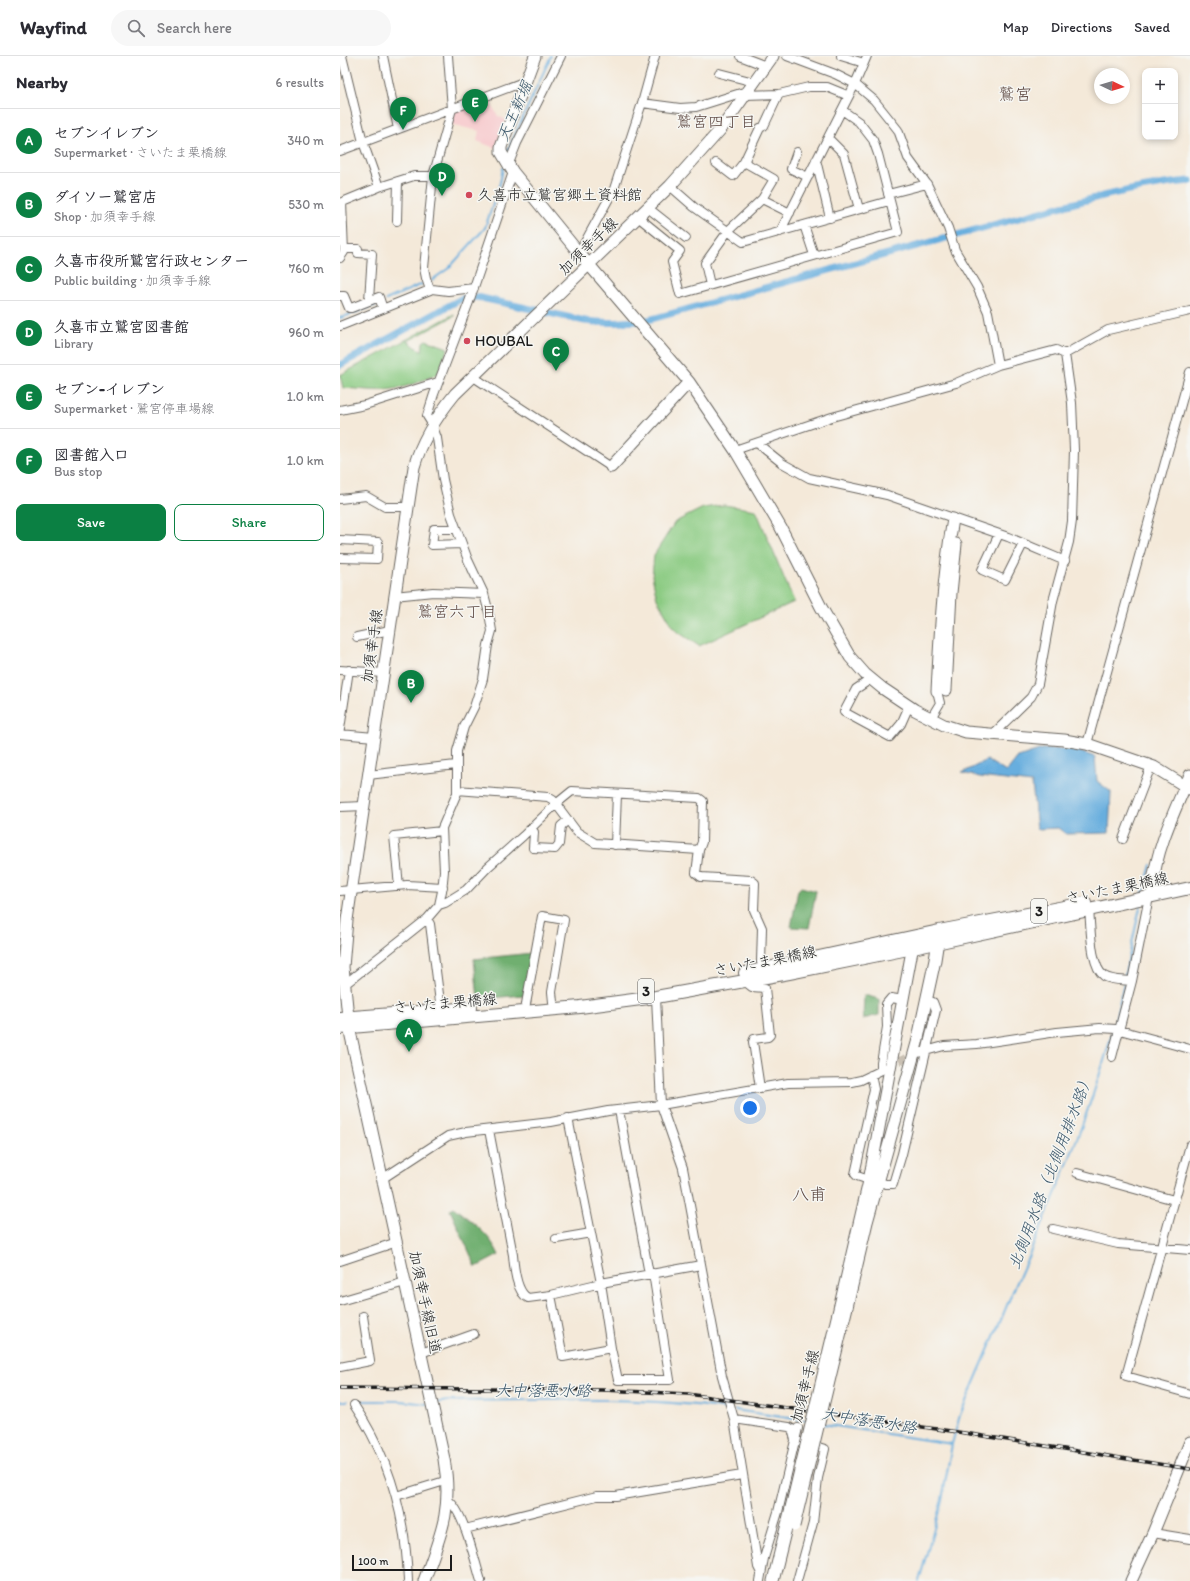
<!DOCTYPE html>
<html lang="en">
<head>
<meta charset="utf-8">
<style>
	body { margin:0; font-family:Itim,"Klee One",sans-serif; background:#f7f7f7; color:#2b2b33 }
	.controls { position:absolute; right:12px; top:12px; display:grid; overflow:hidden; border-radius:8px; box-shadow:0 2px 6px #0003 }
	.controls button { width:36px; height:36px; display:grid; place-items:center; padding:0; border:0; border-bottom:1px solid #e1e1e2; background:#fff; color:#2b2b33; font:20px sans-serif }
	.compass { position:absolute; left:754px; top:12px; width:36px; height:36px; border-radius:50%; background:#fff; box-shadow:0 2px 6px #0003; rotate:94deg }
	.scale { position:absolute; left:12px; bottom:10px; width:100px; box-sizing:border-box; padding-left:4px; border:2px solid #1c1c1c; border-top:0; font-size:11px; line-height:14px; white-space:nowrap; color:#1c1c1c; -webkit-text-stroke:3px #f6f6f2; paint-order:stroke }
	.you { position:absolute; left:410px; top:1052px; width:14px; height:14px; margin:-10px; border:3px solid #fff; border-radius:50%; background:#1a73e8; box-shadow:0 0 0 6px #1a73e833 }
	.badge { display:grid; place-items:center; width:26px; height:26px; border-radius:50%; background:#0b8043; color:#fff; font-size:13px; font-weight:700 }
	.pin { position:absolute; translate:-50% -33px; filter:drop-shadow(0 1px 2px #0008) }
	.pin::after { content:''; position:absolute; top:21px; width:14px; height:12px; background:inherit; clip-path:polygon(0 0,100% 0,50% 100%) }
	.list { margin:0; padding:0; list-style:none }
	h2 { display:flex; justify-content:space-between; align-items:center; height:52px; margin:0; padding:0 16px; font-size:17px }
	h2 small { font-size:13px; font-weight:400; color:#7c7c81 }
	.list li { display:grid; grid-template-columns:26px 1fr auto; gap:12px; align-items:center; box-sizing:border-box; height:64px; padding:0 16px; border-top:1px solid #e1e1e2 }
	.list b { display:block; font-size:15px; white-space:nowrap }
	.list p { margin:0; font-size:13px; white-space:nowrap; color:#7c7c81 }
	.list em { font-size:13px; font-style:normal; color:#7c7c81 }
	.actions { display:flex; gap:8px; padding:12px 16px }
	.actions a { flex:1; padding:9px 0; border:1px solid #0b8043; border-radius:8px; text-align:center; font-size:14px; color:#0b8043 }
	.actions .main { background:#0b8043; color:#fff }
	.icon { flex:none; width:22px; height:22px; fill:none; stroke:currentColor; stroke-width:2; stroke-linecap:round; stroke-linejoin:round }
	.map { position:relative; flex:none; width:850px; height:1525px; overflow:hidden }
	header { display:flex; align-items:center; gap:24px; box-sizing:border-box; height:56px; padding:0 20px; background:#fff; border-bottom:1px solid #e1e1e2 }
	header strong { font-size:19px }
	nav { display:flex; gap:22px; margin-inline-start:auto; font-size:14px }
	.search { width:280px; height:36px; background:#f7f7f7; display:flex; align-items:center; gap:10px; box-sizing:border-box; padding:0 14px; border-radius:22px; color:#7c7c81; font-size:15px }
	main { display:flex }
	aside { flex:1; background:#fff }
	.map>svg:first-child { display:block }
	.built { fill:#f7cfd1 }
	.green { fill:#8bcb82; stroke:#54744f }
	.forest { fill:#70af70; stroke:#466646 }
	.water { fill:#68aede; stroke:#42657d }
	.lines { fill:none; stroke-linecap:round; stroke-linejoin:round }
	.stream { stroke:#68aede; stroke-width:2 }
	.canal { stroke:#68aede; stroke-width:7 }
	.street-tunnel { stroke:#c9c0b3; stroke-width:8; stroke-dasharray:8 4; stroke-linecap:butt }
	.street-casing { stroke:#68645e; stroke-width:10 }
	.secondary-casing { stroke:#68645e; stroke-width:13 }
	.primary-casing { stroke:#68645e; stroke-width:14 }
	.street { stroke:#fff; stroke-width:8 }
	.secondary { stroke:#fff; stroke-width:11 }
	.primary { stroke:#fff; stroke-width:12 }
	.rail-casing { stroke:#1c1c1c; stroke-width:3.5 }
	.rail { stroke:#f6f6f2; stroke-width:2; stroke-dasharray:6; stroke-linecap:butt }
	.secondary-bridge-casing { stroke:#68645e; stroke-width:13; stroke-linecap:butt }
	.secondary-bridge { stroke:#fff; stroke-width:11 }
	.poi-dot { fill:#d1495b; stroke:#f6f6f2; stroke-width:1.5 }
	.labels { text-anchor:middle; stroke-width:3; stroke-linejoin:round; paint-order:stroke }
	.shield { fill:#f6f6f2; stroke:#5d5d5c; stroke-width:1 }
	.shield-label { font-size:14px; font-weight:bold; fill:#1c1c1c }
	.poi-label { font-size:15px; fill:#1c1c1c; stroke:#f6f6f2; text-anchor:start }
	.street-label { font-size:15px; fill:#1c1c1c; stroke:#f6f6f2 }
	.water-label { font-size:16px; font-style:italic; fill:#3a566a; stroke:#f6f6f2 }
	.neighbourhood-label { font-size:16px; fill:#5e4943; stroke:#f6f6f2 }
	.quarter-label { font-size:17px; fill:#5e4943; stroke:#f6f6f2 }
</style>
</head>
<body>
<header>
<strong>Wayfind</strong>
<div class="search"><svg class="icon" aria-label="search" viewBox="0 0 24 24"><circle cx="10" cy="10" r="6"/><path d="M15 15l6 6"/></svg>Search here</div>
<nav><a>Map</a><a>Directions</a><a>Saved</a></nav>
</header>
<main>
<aside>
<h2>Nearby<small>6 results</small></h2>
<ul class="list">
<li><span class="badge">A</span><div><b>セブンイレブン</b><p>Supermarket · さいたま栗橋線</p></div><em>340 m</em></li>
<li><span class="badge">B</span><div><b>ダイソー鷲宮店</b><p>Shop · 加須幸手線</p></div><em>530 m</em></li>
<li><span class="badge">C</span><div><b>久喜市役所鷲宮行政センター</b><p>Public building · 加須幸手線</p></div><em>760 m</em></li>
<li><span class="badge">D</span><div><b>久喜市立鷲宮図書館</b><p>Library</p></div><em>960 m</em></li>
<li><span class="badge">E</span><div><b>セブン-イレブン</b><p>Supermarket · 鷲宮停車場線</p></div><em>1.0 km</em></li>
<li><span class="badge">F</span><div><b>図書館入口</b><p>Bus stop</p></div><em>1.0 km</em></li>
</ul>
<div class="actions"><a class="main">Save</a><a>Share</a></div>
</aside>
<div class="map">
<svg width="850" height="1525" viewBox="0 0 850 1525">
	<rect width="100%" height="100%" fill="#f6f6f2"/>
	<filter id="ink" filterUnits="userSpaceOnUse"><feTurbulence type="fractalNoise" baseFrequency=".025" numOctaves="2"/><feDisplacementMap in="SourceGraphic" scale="8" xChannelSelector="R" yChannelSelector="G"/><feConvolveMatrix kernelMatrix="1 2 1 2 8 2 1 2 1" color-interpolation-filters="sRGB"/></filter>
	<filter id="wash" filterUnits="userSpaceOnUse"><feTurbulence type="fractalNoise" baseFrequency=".012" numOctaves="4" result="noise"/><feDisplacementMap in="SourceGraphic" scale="16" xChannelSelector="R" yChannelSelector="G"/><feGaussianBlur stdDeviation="0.9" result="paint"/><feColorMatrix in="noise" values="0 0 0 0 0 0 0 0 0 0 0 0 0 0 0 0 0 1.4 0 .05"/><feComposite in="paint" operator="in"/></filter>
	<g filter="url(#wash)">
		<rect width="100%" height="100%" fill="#f4e9d9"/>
		<!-- built -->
		<path class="built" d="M150,42L151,48L158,60L166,64L155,92L137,85L139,75L110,68L113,55Z"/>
		<!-- green -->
		<path class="green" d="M114,258V260L68,285L82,296L83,286L86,284L108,292L98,318C83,324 68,331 53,333C37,336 20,333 3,332L0,319Z
			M384,449L416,454L454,546L359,590L335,574L317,543L312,520L314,499L335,466L363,452Z"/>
		<!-- forest -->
		<path class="forest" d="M461,831L476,835L469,872L451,871L458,834Z
			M192,897L184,939L138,943L134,903Z
			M524,939L539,943V959L523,963Z
			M113,1151C131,1165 150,1178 159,1199L136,1211L110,1154Z"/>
		<!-- water -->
		<path class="water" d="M702,693H732L755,701L757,725L771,736L769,777L726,778L718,772L697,773L692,727L640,721L622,717L647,704L666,716L678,701Z"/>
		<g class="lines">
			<!-- stream -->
			<path class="stream" d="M167,96L211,0
				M92,224L109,212L145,172L160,127L163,112
				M46,244L82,228
				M0,262L36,249
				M847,715L850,709
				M803,837L811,809
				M784,923L801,847
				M774,970L784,927
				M0,1345H7
				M18,1345H61L87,1348
				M96,1347L108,1345C201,1344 296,1340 388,1353
				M395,1354L469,1365
				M483,1368L612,1388
				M579,1525L602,1444L612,1388L620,1359C637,1320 654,1281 670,1242C709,1154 747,1068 773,974"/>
			<!-- canal -->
			<path class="canal" d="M0,309L121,243L137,241L245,265C267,268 287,266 308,264L715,152C759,141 804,129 850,125"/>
		</g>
	</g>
	<g filter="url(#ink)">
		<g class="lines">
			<!-- street-tunnel -->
			<path class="street-tunnel" d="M548,1010L576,998"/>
			<!-- street casing -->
			<g class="street-casing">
				<path id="street" d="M2,0L23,86L39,131
					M43,0L58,73
					M108,0L112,53L93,120L84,212L86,222L90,234L92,233L108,235L134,232
					M400,0L426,10
					M447,0L495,18L515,28L534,44L558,74L568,102L587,128L608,172L615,194L637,231L648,256L658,309
					M501,0L524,7
					M379,17L414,26
					M405,39L439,38L469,31H487L509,40
					M302,47L340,52L356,51L407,35
					M488,82L504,98L519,153
					M0,95L186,25
					M457,96L451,113L468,121
					M476,104L490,162
					M404,106L420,72L424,70L439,38
					M376,107L393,120L404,106L434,123L422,143
					M168,110L177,87L221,0
					M330,130L354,151L403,186L549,145
					M548,138L587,128
					M0,147L39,131L74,120H93
					M308,152L346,182
					M298,161L340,195L332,206L340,238L558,176L538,98L533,84L519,66L502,54
					M57,165L58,125
					M464,169L474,199
					M440,176L515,28L527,0
					M4,193H18V197L32,198L29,244
					M239,197L274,133L302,47L315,0
					M0,202L4,196L2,146
					M370,229L365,207L388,175L422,143L450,157
					M0,240H4L9,252H11L39,241L43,253
					M0,270L90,234
					M725,298L768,274L850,255
					M132,320L271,411
					M0,354L25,349L98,326
					M417,387L442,407L469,422L547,439L668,481L725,505
					M395,394L492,361L616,327L658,309L716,294L725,298
					M0,443L26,440L45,451H68
					M116,473H94L92,489L122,488
					M659,478L642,514L665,524L683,488
					M0,484L38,486L37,503L0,502
					M54,540L93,536L144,538
					M17,581L50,574
					M0,614L43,617
					M531,623L516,633L504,656L550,681L561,668L569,650
					M591,662L600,647L597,635
					M0,673L9,614
					M0,678L34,681
					M652,679L691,641L698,628L713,545L729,486L732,465L734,394L732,347L725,298
					M747,688L850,316
					M28,719L116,709
					M0,751L24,750
					M191,773L194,776L193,792L215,793L219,788L221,770L228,764
					M783,783L811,710
					M275,789L277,738
					M359,794L362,786L363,745L359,742L232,735L216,748L237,776L255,787L359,794L356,817L361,821L411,824L415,827L414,854L422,872L421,906L423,913
					M59,830L54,780L102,775
					M0,835L67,829L103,831
					M99,849L105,847L126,834L148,811L183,780L216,748L213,744L208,741L117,734
					M749,854C751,870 750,910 764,920C772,925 783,924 792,925
					M87,863L90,868L101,954
					M403,924L412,931L425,932L430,979L428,981L414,983L413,986L420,1032
					M3,925H9L87,863L99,849L102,835L104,815L102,772L117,737V695L124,671L134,651L143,623L148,589L152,575L149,557L144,538L128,504L111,458L103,424L97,382L92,368L87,360L94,338L129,246L173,116
					M316,941L321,1049L343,1112L382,1320L394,1363L418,1511L421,1517
					M186,948L202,860L224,864L212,936L213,946
					M578,997L604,990L637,988L717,976L760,972L776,973L850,993
					M772,1001L792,925L809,841
					M541,1013V1007L547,971L546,948L551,942L564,944
					M279,1054L309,1218
					M228,1062L261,1227L361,1209
					M149,1074L173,1199C174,1211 176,1236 188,1242L211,1239
					M850,1089L786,1320L850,1338
					M737,1117L834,1144
					M42,1123L108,1080L126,1076L211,1066L268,1055L321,1049L448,1027L512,1026L521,1024L546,1012
					M529,1124L517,1120L515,1118L534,1033L531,1019
					M539,1126L546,1128H553L562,1098L596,954L593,946L586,944
					M713,1173L778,1188L850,1194
					M216,1183L251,1177
					M0,1205L57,1186
					M261,1227L271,1292L223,1301L211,1239Z
					M0,1245L65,1226
					M271,1292L278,1324H330L313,1217
					M81,1297L134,1278
					M0,1311L30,1305L23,1260
					M14,1349C50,1402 66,1462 68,1525
					M394,1363L449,1371L452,1373L455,1384L485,1393L478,1422L473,1467L457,1525
					M56,1440L108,1424
					M108,1444C124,1455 135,1506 141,1525
					M125,1473L257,1440H276L402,1419
					M813,1477L850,1483
					M420,1525L424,1502L438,1456L458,1372"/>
			</g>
			<!-- secondary casing -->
			<g class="secondary-casing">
				<path id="secondary" d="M195,0L161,91V96L173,116L239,197L349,326L395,394L441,472L481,551L510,601L525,618L542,632L575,654L604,669L626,676L724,684L747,688L814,711L850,733
					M271,411L349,326
					M606,634L611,537L616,488
					M597,635C600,577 603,520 613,463
					M812,833C816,793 834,756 850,719
					M500,1249L529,1125L574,884
					M507,1251L527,1166L577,987L595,904L599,878
					M84,1525C101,1478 113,1454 104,1403L9,971L3,911L7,864L74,411C82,383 97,360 115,338L330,130L381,73L433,0
					M433,1525L447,1468
					M791,1525L813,1477L850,1386"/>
			</g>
			<!-- primary casing -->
			<g class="primary-casing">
				<path id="primary" d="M405,917L599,875L745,847
					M0,962L131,952
					M0,972L240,951L316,941L449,917L573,892L850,832"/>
			</g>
			<!-- street -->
			<use href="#street" class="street"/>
			<!-- secondary -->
			<use href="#secondary" class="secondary"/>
			<!-- primary -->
			<use href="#primary" class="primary"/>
			<!-- rail casing -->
			<g class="rail-casing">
				<path id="rail" d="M0,1332L263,1334L348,1338L618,1376L850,1413"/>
			</g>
			<!-- rail -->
			<use href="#rail" class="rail"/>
			<!-- secondary-bridge casing -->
			<g class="secondary-bridge-casing">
				<path id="secondary-bridge" d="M448,1464L500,1249
					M454,1470L507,1251"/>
			</g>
			<!-- secondary-bridge -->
			<use href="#secondary-bridge" class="secondary-bridge"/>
		</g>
	</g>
	<!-- markers -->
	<g class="poi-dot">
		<circle cx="129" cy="139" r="4"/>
		<circle cx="127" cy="285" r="4"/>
	</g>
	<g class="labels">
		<!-- shield labels -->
		<g class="shield">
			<rect x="691" y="843" width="16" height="24" rx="3"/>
			<rect x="298" y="923" width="16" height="24" rx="3"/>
		</g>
		<g class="shield-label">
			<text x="699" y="860">3</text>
			<text x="306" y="940">3</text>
		</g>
		<!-- poi labels -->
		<g class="poi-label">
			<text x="137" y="144">久喜市立鷲宮郷土資料館</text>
			<text x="135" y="290">HOUBAL</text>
		</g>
		<!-- street labels -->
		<g class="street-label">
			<text transform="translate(248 190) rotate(-44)" y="5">加須幸手線</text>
			<text transform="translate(32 590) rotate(-82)" y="5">加須幸手線</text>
			<text transform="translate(777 832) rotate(-12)" y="5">さいたま栗橋線</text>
			<text transform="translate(425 905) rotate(-11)" y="5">さいたま栗橋線</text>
			<text transform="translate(105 947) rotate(-5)" y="5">さいたま栗橋線</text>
			<text transform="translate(85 1246) rotate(78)" y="5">加須幸手線旧道</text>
			<text transform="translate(465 1330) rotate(-76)" y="5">加須幸手線</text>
		</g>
		<!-- water labels -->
		<g class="water-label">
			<text transform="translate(174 55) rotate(-66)" y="6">天王新堀</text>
			<text transform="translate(710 1115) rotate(-69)" y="6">北側用水路（北側用排水路）</text>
			<text x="203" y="1340">大中落悪水路</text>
			<text transform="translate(529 1364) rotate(9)" y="6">大中落悪水路</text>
		</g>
		<!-- neighbourhood labels -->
		<g class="neighbourhood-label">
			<text x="376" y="71">鷲宮四丁目</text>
			<text x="117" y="561">鷲宮六丁目</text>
		</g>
		<!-- quarter labels -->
		<g class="quarter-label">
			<text x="675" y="44">鷲宮</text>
			<text x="469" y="1144">八甫</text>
		</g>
	</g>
</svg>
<div class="controls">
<button>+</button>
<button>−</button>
</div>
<svg class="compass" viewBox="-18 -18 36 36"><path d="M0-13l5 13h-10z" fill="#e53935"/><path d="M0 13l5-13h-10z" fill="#7c7c81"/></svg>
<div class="scale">100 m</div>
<div class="you"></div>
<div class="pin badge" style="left:69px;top:996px">A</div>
<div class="pin badge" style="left:71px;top:647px">B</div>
<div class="pin badge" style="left:216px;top:315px">C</div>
<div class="pin badge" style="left:102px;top:140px">D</div>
<div class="pin badge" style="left:135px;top:66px">E</div>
<div class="pin badge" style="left:63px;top:74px">F</div>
</div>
</main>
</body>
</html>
